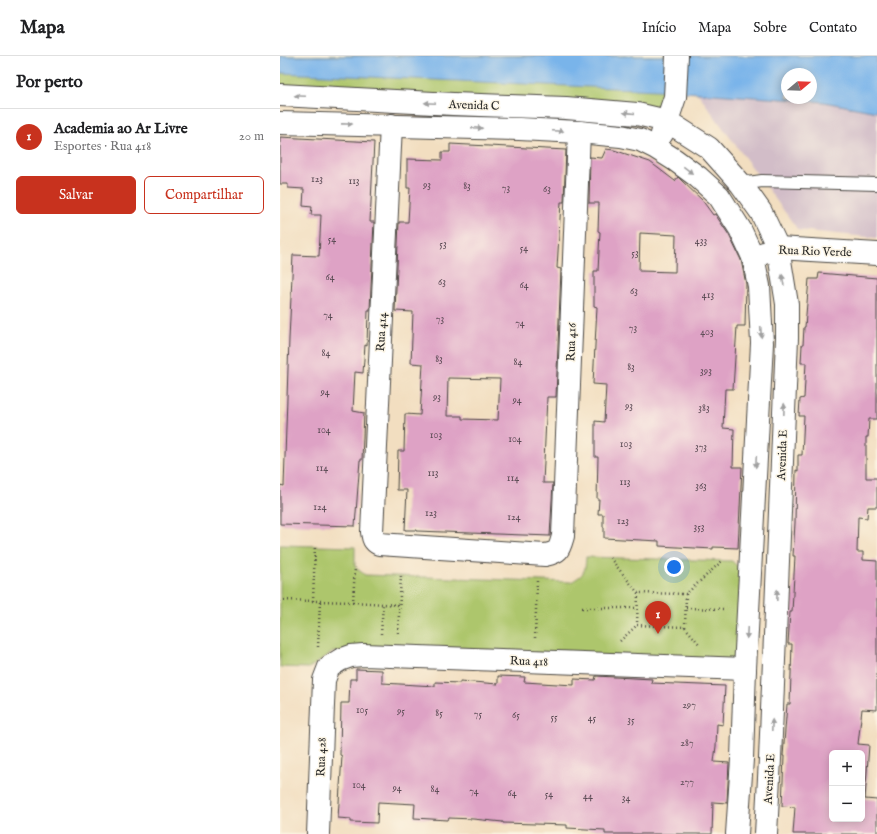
<!DOCTYPE html>
<html lang="pt">
<head>
<meta charset="utf-8">
<style>
	body { margin:0; font-family:"IM FELL English",serif; background:#f2f2f2; color:#202124 }
	.controls { position:absolute; right:12px; bottom:12px; display:grid; overflow:hidden; border-radius:6px; box-shadow:0 2px 10px #0003 }
	.controls button { width:36px; height:36px; display:grid; place-items:center; padding:0; border:0; border-bottom:1px solid #e0e0e0; background:#fff; color:#202124; font:20px sans-serif }
	.compass { position:absolute; left:501px; top:12px; width:36px; height:36px; border-radius:50%; background:#fff; box-shadow:0 2px 10px #0003; rotate:71deg }
	.you { position:absolute; left:394px; top:511px; width:14px; height:14px; margin:-10px; border:3px solid #fff; border-radius:50%; background:#1a73e8; box-shadow:0 0 0 6px #1a73e833 }
	.badge { display:grid; place-items:center; width:26px; height:26px; border-radius:50%; background:#c8321e; color:#fff; font-size:13px; font-weight:700 }
	.pin { position:absolute; translate:-50% -33px; filter:drop-shadow(0 1px 2px #0008) }
	.pin::after { content:''; position:absolute; top:21px; width:14px; height:12px; background:inherit; clip-path:polygon(0 0,100% 0,50% 100%) }
	.list { margin:0; padding:0; list-style:none }
	h2 { display:flex; justify-content:space-between; align-items:center; height:52px; margin:0; padding:0 16px; font-size:17px }
	h2 small { font-size:13px; font-weight:400; color:#757577 }
	.list li { display:grid; grid-template-columns:26px 1fr auto; gap:12px; align-items:center; box-sizing:border-box; height:56px; padding:0 16px; border-top:1px solid #e0e0e0 }
	.list b { display:block; font-size:15px; white-space:nowrap }
	.list p { margin:0; font-size:13px; white-space:nowrap; color:#757577 }
	.list em { font-size:13px; font-style:normal; color:#757577 }
	.actions { display:flex; gap:8px; padding:12px 16px }
	.actions a { flex:1; padding:9px 0; border:1px solid #c8321e; border-radius:6px; text-align:center; font-size:14px; color:#c8321e }
	.actions .main { background:#c8321e; color:#fff }
	.map { position:relative; flex:none; width:597px; height:778px; overflow:hidden }
	header { display:flex; align-items:center; gap:24px; box-sizing:border-box; height:56px; padding:0 20px; background:#fff; border-bottom:1px solid #e0e0e0 }
	header strong { font-size:19px }
	nav { display:flex; gap:22px; margin-inline-start:auto; font-size:14px }
	main { display:flex }
	aside { flex:1; background:#fff }
	.map>svg:first-child { display:block }
	.industrial { fill:#d2bdc8; fill-rule:evenodd }
	.green { fill:#adc66c; stroke:#6c784c }
	.water { fill:#79b4ea; stroke:#52708a; fill-rule:evenodd }
	.building { fill:#dea2c5; fill-rule:evenodd }
	.lines { fill:none; stroke-linecap:round; stroke-linejoin:round }
	.lane-casing { stroke:#494641; stroke-width:14 }
	.street-casing { stroke:#494641; stroke-width:24 }
	.secondary-casing { stroke:#494641; stroke-width:24 }
	.path { stroke:#494641; stroke-width:2.5; stroke-dasharray:1 3; stroke-linecap:butt }
	.lane { stroke:#fff; stroke-width:12 }
	.street { stroke:#fff; stroke-width:22 }
	.secondary { stroke:#fff; stroke-width:22 }
	.oneway { fill:#a0a0a0 }
	.labels { text-anchor:middle; stroke-width:3; stroke-linejoin:round; paint-order:stroke }
	.number-label { font-size:10px; fill:#584952 }
	.street-label { font-size:12px; fill:#2b2b2b; stroke:#fcf5e5 }
</style>
</head>
<body>
<header>
<strong>Mapa</strong>
<nav><a>Início</a><a>Mapa</a><a>Sobre</a><a>Contato</a></nav>
</header>
<main>
<aside>
<h2>Por perto<small></small></h2>
<ul class="list">
<li><span class="badge">1</span><div><b>Academia ao Ar Livre</b><p>Esportes · Rua 418</p></div><em>20 m</em></li>
</ul>
<div class="actions"><a class="main">Salvar</a><a>Compartilhar</a></div>
</aside>
<div class="map">
<svg width="597" height="778" viewBox="0 0 597 778">
	<rect width="100%" height="100%" fill="#fcf5e5"/>
	<filter id="ink" filterUnits="userSpaceOnUse"><feTurbulence type="fractalNoise" baseFrequency=".025" numOctaves="2"/><feDisplacementMap in="SourceGraphic" scale="8" xChannelSelector="R" yChannelSelector="G"/><feConvolveMatrix kernelMatrix="1 2 1 2 8 2 1 2 1" color-interpolation-filters="sRGB"/></filter>
	<filter id="wash" filterUnits="userSpaceOnUse"><feTurbulence type="fractalNoise" baseFrequency=".012" numOctaves="4" result="noise"/><feDisplacementMap in="SourceGraphic" scale="16" xChannelSelector="R" yChannelSelector="G"/><feGaussianBlur stdDeviation="0.9" result="paint"/><feColorMatrix in="noise" values="0 0 0 0 0 0 0 0 0 0 0 0 0 0 0 0 0 1.4 0 .05"/><feComposite in="paint" operator="in"/></filter>
	<g filter="url(#wash)">
		<rect width="100%" height="100%" fill="#f2dec0"/>
		<!-- industrial -->
		<path class="industrial" d="M597,0V182L518,174L413,31ZM507,18H531V42H507Z"/>
		<!-- green -->
		<path class="green" d="M0,0H392L391,43L368,53L0,35Z
			M0,489L75,491V511L85,519L291,526C305,518 305,516 306,501L452,505L460,513L458,602L451,609L53,596L29,612L0,611Z"/>
		<!-- water -->
		<path class="water" d="M0,0H597V56L544,46L377,34L0,17ZM507,18H531V42H507Z"/>
		<g id="blocks">
			<!-- building -->
			<path class="building" d="M0,81L94,86L90,166H94L90,254H88L87,290L85,289L83,317L75,316L73,355L84,357L82,404H80L75,470L0,468V429L4,430L9,283L13,199L39,200L41,159H31L32,151L23,150L24,133L8,132V128H0Z
				M170,88L286,94L284,146H281L277,212L281,213L276,341H267L263,427H273L270,480L137,475V474H125L127,434H117L118,395H124L125,358L140,359L143,308L131,307L133,256L115,255L119,166H128L130,132H127V103L162,104V96H170ZM168,322L220,323L218,364L182,363V360H167Z
				M326,93L334,94L370,106L395,125L398,121L401,124L422,144L433,159L435,158L449,179L461,204L466,228L465,270H457L453,333H445L443,372L454,373L453,411H462L458,492L433,491V493L379,490V485L324,482V471H323V458H318L319,443H317L318,401H315V365L324,366L326,329L313,328L317,251L314,250V215H318L320,176L318,175L319,147H309L310,101L322,102ZM360,177L396,179L395,216L359,215Z
				M539,217L597,222V363H589L588,381H586V422H597V451H588L587,462L578,461L577,496H583V504L597,505V654L582,653L578,688L589,689L585,743L597,744V778H513L515,751L502,750L504,700H503L507,648H510L512,588H508L510,556H512L515,500H513L515,467L516,414L518,415V399H522L524,360H519L520,343L524,342L526,307H521L522,289H523L524,271H525L529,223H538ZM552,697H582V763H552Z
				M76,613L102,614V627L155,630V626L180,627V625L218,628V620L245,621L244,626L294,629V623L315,624L316,620L372,623L371,627L445,630L443,669L437,668L436,690L434,706L449,707L447,747L433,746L432,778H325V774L287,772V769L223,767V766L193,763L169,762L168,764L134,762L135,748L98,746L97,767L71,766V763L58,762L62,700L60,699L61,647H69L70,623H76Z"/>
		</g>
	</g>
	<g filter="url(#ink)">
		<use href="#blocks" fill-opacity="0" stroke="#494641" stroke-width="1"/>
		<g class="lines">
			<!-- lane casing -->
			<g class="lane-casing">
				<path id="lane" d="M461,128L482,125L597,128"/>
			</g>
			<!-- street casing -->
			<g class="street-casing">
				<path id="street" d="M111,69L92,476C93,482 93,485 99,488L265,499C279,496 279,494 283,480L299,76
					M473,201L498,192L597,198
					M38,778L44,624L49,611L60,604L71,600L83,599L465,613"/>
			</g>
			<!-- secondary casing -->
			<g class="secondary-casing">
				<path id="secondary" d="M0,39L173,48L286,52L357,58L387,65L429,92L461,128L481,156L498,192L507,248V282L490,703L486,778
					M0,67L239,73L299,76L341,80L360,84L376,92L395,104L418,121L439,140L460,173L473,201L479,230L482,287L465,613L462,703L457,778
					M382,78L387,65L395,41L397,0"/>
			</g>
			<!-- path -->
			<path class="path" d="M330,502L358,537
				M406,538L405,571L357,569L358,537L406,538L442,505
				M0,544L73,546L75,511
				M33,545L35,490
				M73,546L119,549
				M302,552H357
				M406,552L445,553
				M405,571L420,589
				M118,577L121,520
				M101,578L103,548
				M255,582L257,525
				M340,585L357,569
				M38,591L40,545"/>
			<!-- lane -->
			<use href="#lane" class="lane"/>
			<!-- street -->
			<use href="#street" class="street"/>
			<!-- secondary -->
			<use href="#secondary" class="secondary"/>
		</g>
		<!-- one-way arrows -->
		<defs><path id="oneway-solid" d="M-6-.8H1V-3.2L6.5 0L1 3.2V.8H-6Z"/></defs>
		<g class="oneway">
			<use href="#oneway-solid" transform="translate(20 40) rotate(-177)"/>
			<use href="#oneway-solid" transform="translate(150 47) rotate(-177)"/>
			<use href="#oneway-solid" transform="translate(349 57) rotate(-175)"/>
			<use href="#oneway-solid" transform="translate(67 68) rotate(1)"/>
			<use href="#oneway-solid" transform="translate(197 72) rotate(2)"/>
			<use href="#oneway-solid" transform="translate(278 75) rotate(3)"/>
			<use href="#oneway-solid" transform="translate(408 114) rotate(38)"/>
			<use href="#oneway-solid" transform="translate(503 224) rotate(-99)"/>
			<use href="#oneway-solid" transform="translate(481 276) rotate(87)"/>
			<use href="#oneway-solid" transform="translate(504 353) rotate(-88)"/>
			<use href="#oneway-solid" transform="translate(476 406) rotate(93)"/>
			<use href="#oneway-solid" transform="translate(497 539) rotate(-88)"/>
			<use href="#oneway-solid" transform="translate(467 577) rotate(93)"/>
			<use href="#oneway-solid" transform="translate(492 669) rotate(-88)"/>
		</g>
	</g>
	<g class="labels">
		<!-- number labels -->
		<g class="number-label">
			<text x="37" y="126">123</text>
			<text x="74" y="128">113</text>
			<text x="147" y="132">93</text>
			<text x="187" y="133">83</text>
			<text x="226" y="135">73</text>
			<text x="267" y="136">63</text>
			<text x="52" y="186">54</text>
			<text x="421" y="188">433</text>
			<text x="163" y="191">53</text>
			<text x="244" y="195">54</text>
			<text x="355" y="200">53</text>
			<text x="50" y="224">64</text>
			<text x="162" y="229">63</text>
			<text x="244" y="232">64</text>
			<text x="354" y="238">63</text>
			<text x="428" y="242">413</text>
			<text x="48" y="262">74</text>
			<text x="160" y="266">73</text>
			<text x="240" y="270">74</text>
			<text x="353" y="275">73</text>
			<text x="427" y="279">403</text>
			<text x="46" y="300">84</text>
			<text x="159" y="306">83</text>
			<text x="238" y="309">84</text>
			<text x="351" y="314">83</text>
			<text x="426" y="318">393</text>
			<text x="45" y="339">94</text>
			<text x="157" y="344">93</text>
			<text x="237" y="347">94</text>
			<text x="349" y="353">93</text>
			<text x="424" y="355">383</text>
			<text x="44" y="377">104</text>
			<text x="156" y="382">103</text>
			<text x="235" y="386">104</text>
			<text x="346" y="391">103</text>
			<text x="421" y="394">373</text>
			<text x="42" y="415">114</text>
			<text x="153" y="420">113</text>
			<text x="233" y="425">114</text>
			<text x="345" y="429">113</text>
			<text x="421" y="433">363</text>
			<text x="40" y="454">124</text>
			<text x="151" y="460">123</text>
			<text x="234" y="464">124</text>
			<text x="343" y="468">123</text>
			<text x="419" y="474">353</text>
			<text x="409" y="652">297</text>
			<text x="82" y="657">105</text>
			<text x="121" y="658">95</text>
			<text x="159" y="660">85</text>
			<text x="198" y="661">75</text>
			<text x="236" y="662">65</text>
			<text x="274" y="664">55</text>
			<text x="312" y="665">45</text>
			<text x="351" y="667">35</text>
			<text x="407" y="690">287</text>
			<text x="407" y="729">277</text>
			<text x="79" y="732">104</text>
			<text x="117" y="735">94</text>
			<text x="155" y="736">84</text>
			<text x="194" y="738">74</text>
			<text x="232" y="740">64</text>
			<text x="269" y="741">54</text>
			<text x="308" y="743">44</text>
			<text x="346" y="745">34</text>
		</g>
		<!-- street labels -->
		<g class="street-label">
			<text transform="translate(194 49) rotate(2)" y="4">Avenida C</text>
			<text transform="translate(535 195) rotate(2)" y="4">Rua Rio Verde</text>
			<text transform="translate(101 276) rotate(-87)" y="4">Rua 414</text>
			<text transform="translate(291 286) rotate(-88)" y="4">Rua 416</text>
			<text transform="translate(502 399) rotate(-88)" y="4">Avenida E</text>
			<text transform="translate(249 605) rotate(2)" y="4">Rua 418</text>
			<text transform="translate(41 701) rotate(-88)" y="4">Rua 428</text>
			<text transform="translate(489 723) rotate(-87)" y="4">Avenida E</text>
		</g>
	</g>
</svg>
<div class="controls">
<button>+</button>
<button>−</button>
</div>
<svg class="compass" viewBox="-18 -18 36 36"><path d="M0-13l5 13h-10z" fill="#e53935"/><path d="M0 13l5-13h-10z" fill="#757577"/></svg>
<div class="you"></div>
<div class="pin badge" style="left:378px;top:578px">1</div>
</div>
</main>
</body>
</html>
